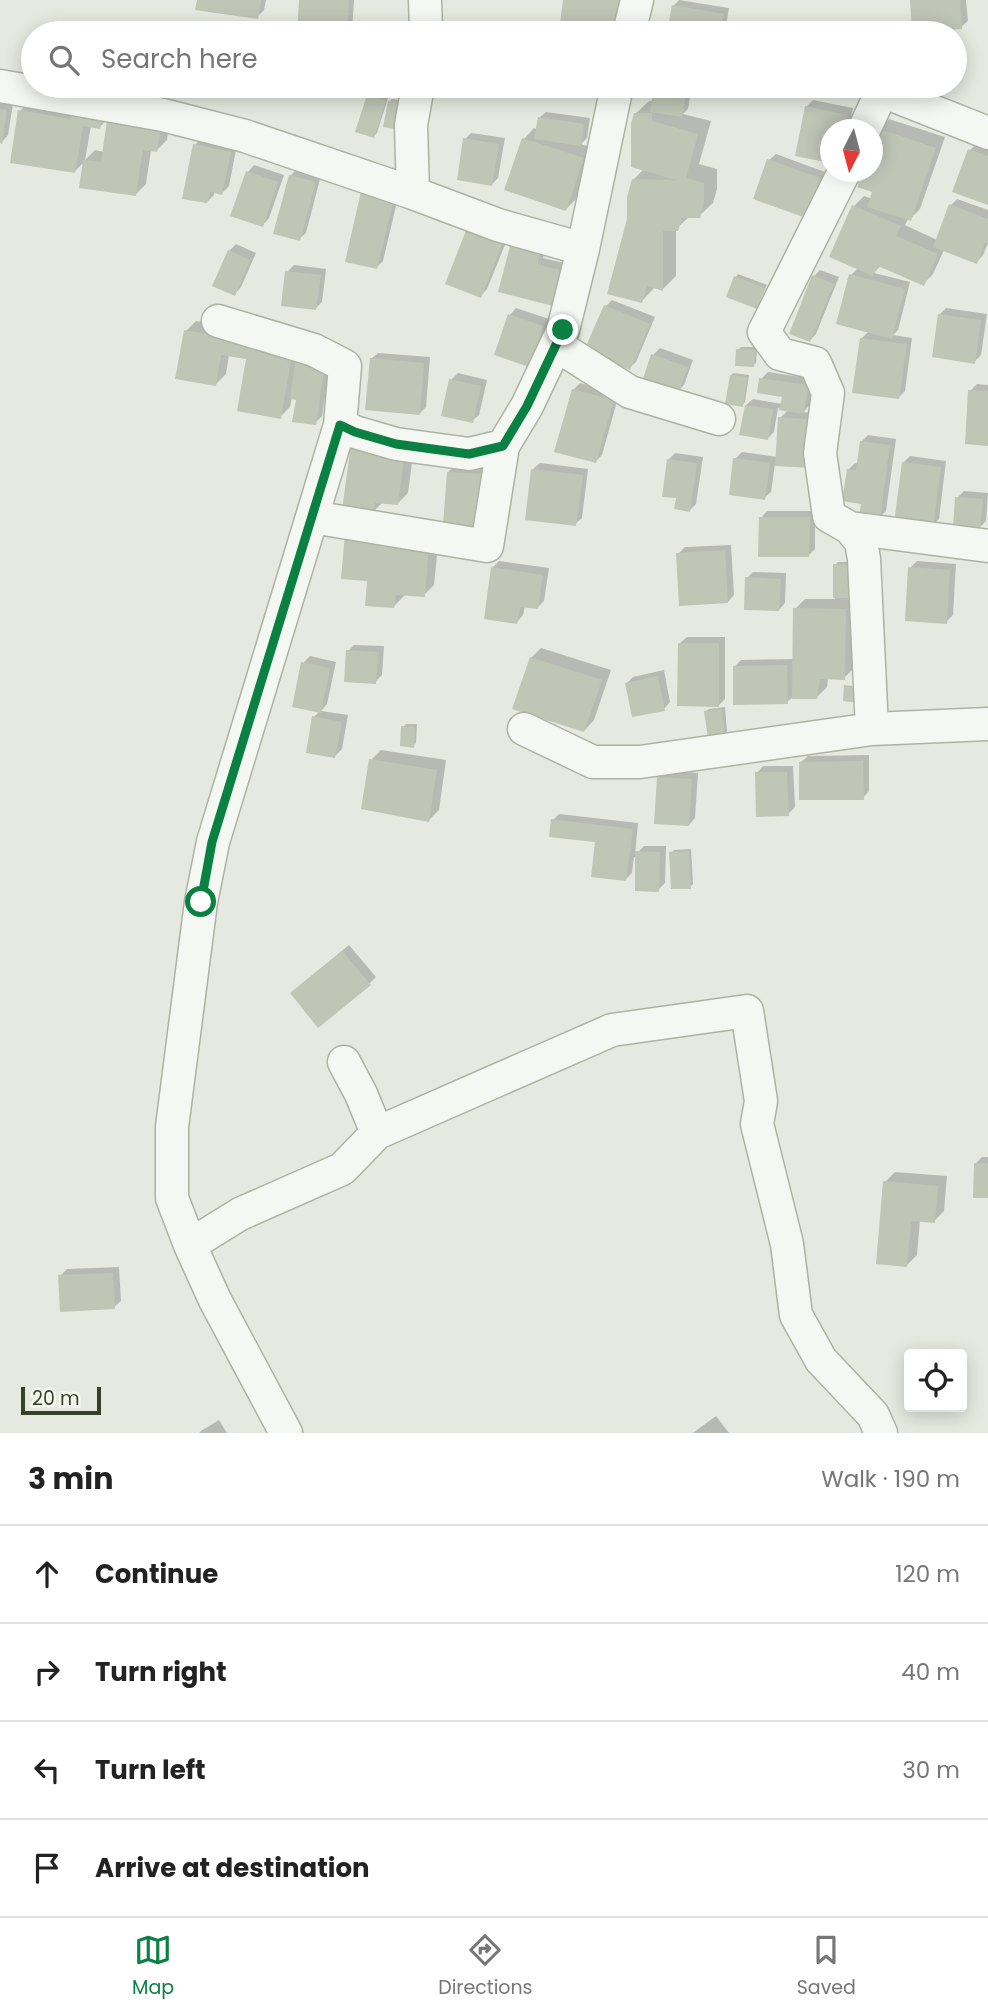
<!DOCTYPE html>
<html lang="en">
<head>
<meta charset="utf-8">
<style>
	body { margin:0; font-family:Poppins,sans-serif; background:#f2f2f2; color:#222 }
	.controls { position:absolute; right:21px; bottom:21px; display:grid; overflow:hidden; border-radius:7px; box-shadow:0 4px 18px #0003 }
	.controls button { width:63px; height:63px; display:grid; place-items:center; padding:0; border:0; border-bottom:2px solid #e0e0e0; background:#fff; color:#222; font:35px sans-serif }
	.compass { position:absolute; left:820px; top:119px; width:63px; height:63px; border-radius:50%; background:#fff; box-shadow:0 4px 18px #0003; rotate:186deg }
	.scale { position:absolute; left:21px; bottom:18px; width:80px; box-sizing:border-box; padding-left:7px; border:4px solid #364127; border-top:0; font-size:19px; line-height:24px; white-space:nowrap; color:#364127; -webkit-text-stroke:5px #f4f7ef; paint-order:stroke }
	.stop { position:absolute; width:21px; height:21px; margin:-16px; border:5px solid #0b8043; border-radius:50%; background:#fff }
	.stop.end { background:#0b8043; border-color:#fff; box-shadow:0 2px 7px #0008 }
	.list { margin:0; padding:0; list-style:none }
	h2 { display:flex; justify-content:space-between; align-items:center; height:91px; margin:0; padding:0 28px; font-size:30px }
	h2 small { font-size:23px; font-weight:400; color:#767676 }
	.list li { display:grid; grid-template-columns:46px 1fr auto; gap:21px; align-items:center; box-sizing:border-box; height:98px; padding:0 28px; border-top:2px solid #e0e0e0 }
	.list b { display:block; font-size:26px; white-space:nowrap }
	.list em { font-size:23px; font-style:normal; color:#767676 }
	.icon { flex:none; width:38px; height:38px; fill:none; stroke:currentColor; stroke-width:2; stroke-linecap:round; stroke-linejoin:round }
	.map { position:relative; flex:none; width:988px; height:1433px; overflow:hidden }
	.search { position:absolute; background:#fff; box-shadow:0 4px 18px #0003; left:21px; right:21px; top:21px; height:77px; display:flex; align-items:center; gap:18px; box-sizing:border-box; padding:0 24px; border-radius:38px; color:#767676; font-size:26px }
	.sheet { height:483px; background:#fff }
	nav { display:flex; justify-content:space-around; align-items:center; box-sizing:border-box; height:98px; border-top:2px solid #e0e0e0; background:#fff; font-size:19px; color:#767676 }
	nav a { display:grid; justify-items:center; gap:4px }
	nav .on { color:#0b8043 }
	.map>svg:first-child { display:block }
	.shadow { fill:#0003; fill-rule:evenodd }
	.building { fill:#bfc6b6 }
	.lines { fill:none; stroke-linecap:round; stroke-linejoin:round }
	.minor-casing { stroke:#adb3a4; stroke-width:35 }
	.minor { stroke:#f5f7f2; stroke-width:32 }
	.route { stroke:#0b8043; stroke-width:9 }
</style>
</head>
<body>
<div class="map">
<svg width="988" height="1433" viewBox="0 0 988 1433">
	<rect width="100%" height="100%" fill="#e5e9df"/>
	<!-- shadow -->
	<path class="shadow" d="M198,0H266L264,10L257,17Z
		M301,0H354L352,32L299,33Z
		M679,0L729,8L725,33H669L673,6Z
		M912,0H966L968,21L961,27Z
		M218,86H271V90L264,96L218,94Z
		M655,86H692L688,109L683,114L711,121L699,164L717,169V189L713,203L699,216H690L676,229V276L663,289L655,287L642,301L629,219L633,180L644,169L635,114L649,101H653Z
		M0,92L13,104L8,135L2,142L0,141Z
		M372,93L388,98L377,133L374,136L369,96Z
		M392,99L415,102L408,130L389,102Z
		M813,100L853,108L848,130H830V161L797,154L806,107Z
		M30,101L171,111L167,140L157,150H151L146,184L136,194L85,161L75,171L20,111ZM109,117L104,152L95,150L85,160L91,126L100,127Z
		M546,112L590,118L587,138L581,144L593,148L576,199L566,209L507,189L524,139L534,128L538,130L539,118Z
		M889,119L945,137L920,209L910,219H908L905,225L937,240L951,205L957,199L988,210V243L983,255L977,262L944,250L933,274L923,284L881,265L874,273L910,282L898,330L893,335L912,338L905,391L898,398L861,339L869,331L851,275L858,268L832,256L854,206L864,196L872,199L875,191L859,185L864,172H872L878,129Z
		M471,133L505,138L498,178L492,184L465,139Z
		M201,139L237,145L229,186L222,193L214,191V195L207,202L195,145Z
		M976,144L988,148V203L970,150Z
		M776,154L825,172L812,209L769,160Z
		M254,165L284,175L269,218L263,225L248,172Z
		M297,169L321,175L306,233L299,239L290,176Z
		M400,189L383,261L377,267L347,261Z
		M509,235L487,289L481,296L447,283Z
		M513,242L547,243L543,258L568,264L559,298Z
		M236,244L256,253L241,287L235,294L229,251Z
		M294,265L326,269L322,302L316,308L287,272Z
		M820,270L839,277L816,334L810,340L814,276Z
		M738,274L767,285L757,307L736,277Z
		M612,300L655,317L636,362L629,368L606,306Z
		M516,308L549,319L536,358L529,365L510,315Z
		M946,308L987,314L981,355L974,362L940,314Z
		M196,321L302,339L331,357L322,416L315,423L298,398L292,397L290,407L280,417L248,358L229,355L226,374L216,384L186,331Z
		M741,347H757L756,363L753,365L738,350Z
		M660,348L693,360L684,385L677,392L653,355Z
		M378,353L430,357L426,407L419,414L371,359Z
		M768,372L814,379L810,405L803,412L822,414L813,467L775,464L771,492L764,498L735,459L742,452L778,457L780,418L788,410L778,408L774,432L767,439L746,405L753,399L782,404L784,396L761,379Z
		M458,373L487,380L479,415L472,421L451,380Z
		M734,373L749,375L745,402L742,405L731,375Z
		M580,383L619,394L602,455L596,461L573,390Z
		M977,384L988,385V444L970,391Z
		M868,435L896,439L886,511L880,517L863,502L848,470L855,463L859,464L861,442Z
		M415,440L408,493L397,504L383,502L372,513L344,510Z
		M675,453L703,457L696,504L690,510L678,497L668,460Z
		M910,456L946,461L939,519L932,526L904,462Z
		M540,463L588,469L582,518L575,524L533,469Z
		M455,466L486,468L477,526L448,472Z
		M964,491L988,493L986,521L980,527L957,498Z
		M767,511H815V549L809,555L761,518Z
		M439,535L434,585L424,595L404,594V596L394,606L367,604Z
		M731,545L734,595L728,602L678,554L685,547Z
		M499,561L549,568L544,601L538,607L525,606L523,615L517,622L492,568Z
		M917,561L956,564L953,615L946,622L910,568Z
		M838,562H853L854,593L848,599H855L854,668L844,678H828L827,687L817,697H793L787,702L734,667L741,660L794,659L795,609L805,599H835V565Z
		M753,572L786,573L785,603L779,610L747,578Z
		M687,637H725V699L718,706L680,643Z
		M354,645L384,646L382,675L375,682L348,651Z
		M541,648L611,670L594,720L584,731L531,658Z
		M310,656L336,662L327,704L321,711L348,715L342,749L335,756L314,717L320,711L303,663Z
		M664,670L670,702L664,709L627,683L633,677Z
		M725,707L727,731L725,734L706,711L709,709Z
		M406,724H417L416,743L413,746L403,727Z
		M381,750L446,760L439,810L429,820L371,760Z
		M869,755V791L863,798L801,762L808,756Z
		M763,766H793L795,807L788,814L757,773Z
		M665,771L698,773L695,818L689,825L658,777Z
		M559,814L638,823L635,855L644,846H666L665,883L658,890L637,857H634L632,873L626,879L597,840L553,820Z
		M691,849L693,884L690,887L671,853L674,850Z
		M349,945L376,977L369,984L298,987Z
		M982,1157H988V1197L975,1164Z
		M895,1172L947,1176L944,1211L934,1221L920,1220L917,1255L907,1265L885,1182Z
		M119,1267L121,1301L114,1307L60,1276L67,1269Z
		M716,1416L729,1433H693Z
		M219,1420L227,1433H199L201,1431Z"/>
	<!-- building -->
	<path class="building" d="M197,0H261L258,19L195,10Z
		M299,0H349L347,33H297Z
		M563,0H635L631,25L610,23L609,30L560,23Z
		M910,0H960L962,29L912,32Z
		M672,5L724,14L720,33H667Z
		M216,86H266L265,98L216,96Z
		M654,86H687L682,117L650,112Z
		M367,95L386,101L374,138L355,132Z
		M388,101L413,105L408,131L383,127Z
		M805,106L847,115L844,130H830V163L795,156Z
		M73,107L103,112L100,129L83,126L75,173L10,163L18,110L71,119Z
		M0,109L7,110L2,144L0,143Z
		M108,113L162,121L157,152L143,150L136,196L79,188L83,160L101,162Z
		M634,113H652V121L698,134L686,178L704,183V203L700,218H682L678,231H663V291L647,286L642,303L607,294L627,219V197L632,179L676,180L631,167V124Z
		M538,117L584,124L581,146L534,139Z
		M877,128L936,148L911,221L867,207L872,192L857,187L862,172H872V141Z
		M463,138L499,144L492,186L457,180Z
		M522,138L584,158L566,211L504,190Z
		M193,144L231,152L222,195L210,192L207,203L182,199Z
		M968,149L988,156V205L952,192Z
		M767,159L820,178L806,218L753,199Z
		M246,171L278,182L263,227L230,216Z
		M289,175L316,182L300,241L273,234Z
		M362,187L395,195L377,269L345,262Z
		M949,204L988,219V244L985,243L977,264L933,247Z
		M852,205L901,226L896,236L938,254L924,286L878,266L873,276L829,257Z
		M467,228L503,242L481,298L445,284Z
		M511,242L541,250L538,264L562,271L553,306L498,292Z
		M228,250L250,260L235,296L212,286Z
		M285,271L321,275L316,310L281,306Z
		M849,274L905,289L892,339L836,324Z
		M812,275L834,284L810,342L789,334Z
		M734,276L765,288L757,309L726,297Z
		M604,305L650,324L630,370L584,351Z
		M508,314L543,326L529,367L494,355Z
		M938,314L981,320L975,364L932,357Z
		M184,330L293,349L281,419L237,411L246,359L221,355L216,386L175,379Z
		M860,338L907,344L899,399L852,393Z
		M736,349L755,350L754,367L735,366Z
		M651,354L688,367L678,394L642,382Z
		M296,358L325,363L316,425L292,422L296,400L290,399Z
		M370,358L424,363L420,415L365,410Z
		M730,375L747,377L743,407L725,404Z
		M759,378L808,385L804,414L779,410L782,397L757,393Z
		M449,379L481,386L473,423L441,416Z
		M572,389L614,400L596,463L554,452Z
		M968,390L988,391V446L965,444Z
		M745,405L773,409L768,440L739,435Z
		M778,417L817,420L813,468L775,466Z
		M860,441L890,445L880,519L859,516L861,504L842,501L847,469L856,470Z
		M351,443L405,450L398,505L375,503L373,515L342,511Z
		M733,458L770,463L765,500L729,495Z
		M667,459L697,463L690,512L674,509L676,498L662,497Z
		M902,462L941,467L933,528L894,523Z
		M531,469L583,475L576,526L525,520Z
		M447,472L481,474L477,528L443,525Z
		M955,497L983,499L980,529L953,527Z
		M759,517H810L809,557H758Z
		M345,533L429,544L425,597L396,595L394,608L365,606L367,581L341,579Z
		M725,550L728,603L679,606L676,553Z
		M833,564H851L852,598H833Z
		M491,567L543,575L538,609L520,607L517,624L484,619Z
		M908,567L950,570L947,624L905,621Z
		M745,577L781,579L779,611L744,610Z
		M793,608L846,609L845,680L820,679L817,699H792Z
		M678,643H719V707L677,706Z
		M346,650L378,652L376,684L344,682Z
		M530,657L602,680L584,732L512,709Z
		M301,662L330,668L321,713L292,707Z
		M787,665L788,704L733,705V666Z
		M658,676L665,711L632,717L625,683Z
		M844,685L860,687L859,703L843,701Z
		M722,709L725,736L708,738L704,711Z
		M312,716L342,722L335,758L306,753Z
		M401,726L415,727L414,748L400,746Z
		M369,759L437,770L429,822L361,809Z
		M863,761L864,800H799V762Z
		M755,772H787L789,816L756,817Z
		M657,777L692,779L689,826L654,824Z
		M551,819L633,829L626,881L591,877L595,842L549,837Z
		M635,851L660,852L659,892L635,891Z
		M689,851L691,889H671L669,852Z
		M342,951L371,985L318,1028L290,993Z
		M974,1163H988V1198H973Z
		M883,1181L938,1186L935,1223L911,1221L907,1267L876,1264Z
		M113,1273L115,1309L60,1312L58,1275Z"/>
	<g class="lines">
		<!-- minor casing -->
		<g class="minor-casing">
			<path id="minor" d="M425,0L426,33
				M629,33L637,0
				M0,86L163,115L245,136L413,193L498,225L583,249
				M864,130L882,91L988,133
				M844,172L764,332L780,354L815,363L828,393L820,453L829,516L850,528L988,546
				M413,193L411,125L418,86
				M218,321L314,350L345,366L340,425L355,432L396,444L469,454L503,446L527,406L563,330L583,249L617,86
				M556,345L630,392L719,419
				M312,517L487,546L503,446
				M850,528L861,542L864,559L872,729
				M524,729L593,762H640L872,729L988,724
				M377,1133L612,1030L747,1011L761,1101L757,1124L787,1244L796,1315L821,1360L873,1415L881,1433
				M190,1245L240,1214L342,1169L377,1133L361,1094L344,1062
				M286,1433L215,1300L190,1245L172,1198V1127L201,902L213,842L340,425"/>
		</g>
		<!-- minor -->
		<use href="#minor" class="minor"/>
	</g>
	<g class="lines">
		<!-- route -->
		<path class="route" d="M201,902L212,842L340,425L355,432L396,444L469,454L503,446L527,406L563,330"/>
	</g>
</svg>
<div class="controls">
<button><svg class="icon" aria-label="locate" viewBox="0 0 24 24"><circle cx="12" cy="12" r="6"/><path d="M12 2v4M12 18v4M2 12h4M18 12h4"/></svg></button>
</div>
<svg class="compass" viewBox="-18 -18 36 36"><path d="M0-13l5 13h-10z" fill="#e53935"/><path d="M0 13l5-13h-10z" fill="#767676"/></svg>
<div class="scale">20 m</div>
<div class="stop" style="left:201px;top:902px"></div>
<div class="stop end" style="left:563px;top:330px"></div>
<div class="search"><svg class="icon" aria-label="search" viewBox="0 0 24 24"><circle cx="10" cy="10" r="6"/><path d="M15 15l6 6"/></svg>Search here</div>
</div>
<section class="sheet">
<h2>3 min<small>Walk · 190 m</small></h2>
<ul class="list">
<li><svg class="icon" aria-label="ahead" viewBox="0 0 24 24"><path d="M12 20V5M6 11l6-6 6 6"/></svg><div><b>Continue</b></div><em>120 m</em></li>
<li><svg class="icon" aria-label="right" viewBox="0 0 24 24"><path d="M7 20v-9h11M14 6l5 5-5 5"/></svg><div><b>Turn right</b></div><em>40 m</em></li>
<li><svg class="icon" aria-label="left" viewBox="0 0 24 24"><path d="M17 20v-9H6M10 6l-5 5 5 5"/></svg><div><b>Turn left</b></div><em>30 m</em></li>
<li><svg class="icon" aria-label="arrive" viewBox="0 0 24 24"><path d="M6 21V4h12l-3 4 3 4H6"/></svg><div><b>Arrive at destination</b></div></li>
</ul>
</section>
<nav>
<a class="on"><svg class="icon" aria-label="map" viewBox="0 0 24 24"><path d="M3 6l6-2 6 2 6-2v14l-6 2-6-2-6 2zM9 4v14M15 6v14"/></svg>Map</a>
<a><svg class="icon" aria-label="directions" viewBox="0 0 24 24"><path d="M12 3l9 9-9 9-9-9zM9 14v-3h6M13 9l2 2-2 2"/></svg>Directions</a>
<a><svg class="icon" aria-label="saved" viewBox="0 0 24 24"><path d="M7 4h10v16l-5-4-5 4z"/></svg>Saved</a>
</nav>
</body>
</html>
